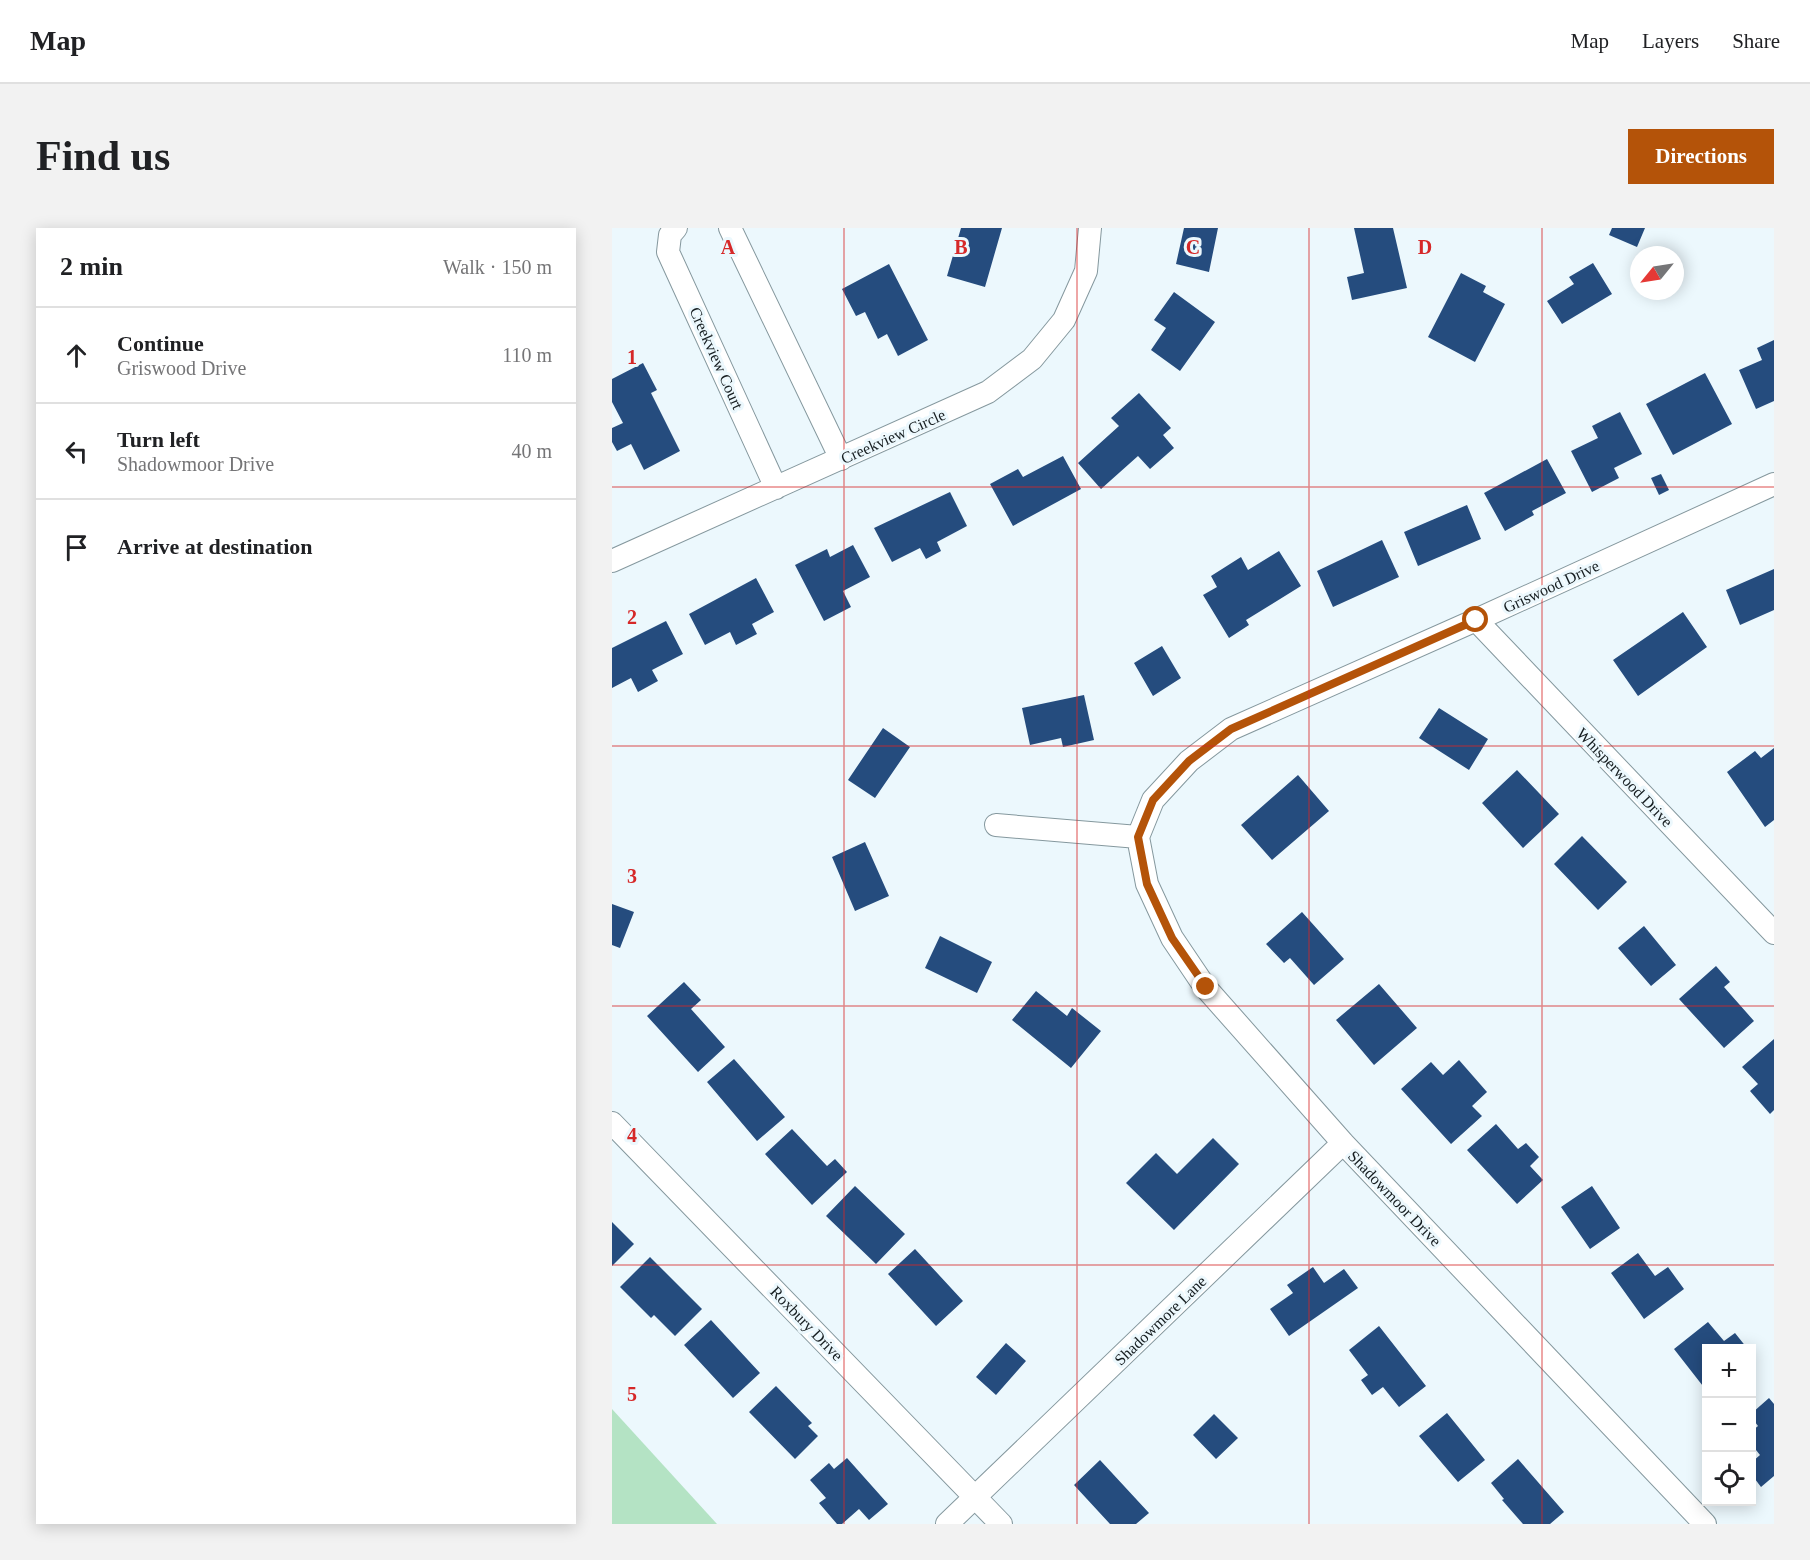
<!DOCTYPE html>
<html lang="en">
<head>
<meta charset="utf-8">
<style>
	body { margin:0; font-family:Georgia,serif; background:#f2f2f2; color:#202124 }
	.controls { position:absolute; right:18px; bottom:18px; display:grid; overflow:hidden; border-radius:0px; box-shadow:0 3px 15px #0003 }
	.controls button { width:54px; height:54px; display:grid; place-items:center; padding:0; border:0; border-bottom:2px solid #e0e0e0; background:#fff; color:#202124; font:30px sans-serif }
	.compass { position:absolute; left:1018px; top:18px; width:54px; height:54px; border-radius:50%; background:#fff; box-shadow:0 3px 15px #0003; rotate:240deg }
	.stop { position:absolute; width:18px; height:18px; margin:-14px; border:4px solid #b45309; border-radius:50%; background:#fff }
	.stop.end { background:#b45309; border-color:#fff; box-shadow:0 2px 6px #0008 }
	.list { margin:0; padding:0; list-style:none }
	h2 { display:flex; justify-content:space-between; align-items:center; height:78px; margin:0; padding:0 24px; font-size:26px }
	h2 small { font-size:20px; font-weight:400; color:#757577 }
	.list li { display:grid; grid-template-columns:39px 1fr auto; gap:18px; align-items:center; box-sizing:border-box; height:96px; padding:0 24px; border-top:2px solid #e0e0e0 }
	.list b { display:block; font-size:22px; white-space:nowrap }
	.list p { margin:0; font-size:20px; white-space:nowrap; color:#757577 }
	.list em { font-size:20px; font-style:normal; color:#757577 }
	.icon { flex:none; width:33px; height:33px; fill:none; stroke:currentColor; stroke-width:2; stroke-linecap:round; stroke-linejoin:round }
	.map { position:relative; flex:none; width:1162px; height:1296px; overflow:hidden; border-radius:0px }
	header { display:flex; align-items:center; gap:36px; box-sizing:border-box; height:84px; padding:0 30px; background:#fff; border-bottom:2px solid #e0e0e0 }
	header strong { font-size:28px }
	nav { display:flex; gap:33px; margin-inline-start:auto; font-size:21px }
	.intro { display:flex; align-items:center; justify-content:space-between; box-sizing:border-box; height:144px; padding:0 36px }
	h1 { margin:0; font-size:42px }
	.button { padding:15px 27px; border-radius:0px; background:#b45309; color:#fff; font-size:21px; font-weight:700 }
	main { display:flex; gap:36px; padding:0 36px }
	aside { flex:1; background:#fff; border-radius:0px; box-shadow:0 3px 15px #0003 }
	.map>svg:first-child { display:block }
	.green { fill:#b4e3c4 }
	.building { fill:#254c7e }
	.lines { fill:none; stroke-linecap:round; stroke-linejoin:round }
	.street-casing { stroke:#85989e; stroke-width:24 }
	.street { stroke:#fff; stroke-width:22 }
	.route { stroke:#b45309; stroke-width:8 }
	.grid { fill:none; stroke:#d62828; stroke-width:1.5; stroke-opacity:0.55 }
	.labels { text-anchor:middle; stroke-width:6; stroke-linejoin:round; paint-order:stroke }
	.street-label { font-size:16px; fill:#161d20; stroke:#ecf8fd }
	.grid-label { font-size:20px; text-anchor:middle; font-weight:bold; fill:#d62828; stroke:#ecf8fd; stroke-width:6; stroke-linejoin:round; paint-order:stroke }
</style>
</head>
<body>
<header>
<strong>Map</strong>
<nav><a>Map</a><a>Layers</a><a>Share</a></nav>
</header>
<div class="intro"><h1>Find us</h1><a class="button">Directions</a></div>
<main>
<aside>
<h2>2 min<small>Walk · 150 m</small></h2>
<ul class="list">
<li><svg class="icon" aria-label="ahead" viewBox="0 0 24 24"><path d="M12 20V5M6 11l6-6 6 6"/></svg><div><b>Continue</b><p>Griswood Drive</p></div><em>110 m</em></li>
<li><svg class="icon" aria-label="left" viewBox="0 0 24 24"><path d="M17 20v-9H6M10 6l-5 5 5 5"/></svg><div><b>Turn left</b><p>Shadowmoor Drive</p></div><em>40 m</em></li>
<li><svg class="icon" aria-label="arrive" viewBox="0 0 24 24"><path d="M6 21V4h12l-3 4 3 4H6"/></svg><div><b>Arrive at destination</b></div></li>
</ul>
</aside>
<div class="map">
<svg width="1162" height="1296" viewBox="0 0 1162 1296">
	<rect width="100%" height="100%" fill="#ecf8fd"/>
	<!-- green -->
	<path class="green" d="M0,1181L105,1296H0Z"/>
	<!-- building -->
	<path class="building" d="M349,0H390L373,59L335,48Z
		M572,0H606L597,44L564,36Z
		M742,0H781L795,60L740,72L735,49L752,45Z
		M1000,0H1033L1025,19L997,7Z
		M981,35L1000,66L950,96L935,73L962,56L957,49Z
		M277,36L316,112L286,128L275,106L266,111L253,84L244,88L230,61Z
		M849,45L874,58L871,64L893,76L863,134L816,109Z
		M562,64L603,94L568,143L539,122L554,100L542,92Z
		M1162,112V173L1144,181L1127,142L1150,132L1145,120Z
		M31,135L45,162L39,165L68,223L32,242L19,216L5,223L0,214V200L11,195L0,174V151Z
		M1093,145L1120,196L1061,227L1034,176Z
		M527,165L559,200L551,207L562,220L538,241L526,228L489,261L466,235L507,198L499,190Z
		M1008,184L1030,226L1002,240L1007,250L980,264L959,223L986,210L980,198Z
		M451,228L469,261L401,298L378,256L406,241L411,249Z
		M935,231L954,265L920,283L922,287L893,303L872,265Z
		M1049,246L1057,262L1047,267L1039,250Z
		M338,264L355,298L325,314L329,323L314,331L308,320L280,334L262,300Z
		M855,277L869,311L806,338L792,304Z
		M770,312L787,349L721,379L705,343Z
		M241,317L258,349L231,363L239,379L212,393L183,337L215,321L218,329Z
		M667,323L689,358L634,392L637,397L617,410L591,367L605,359L599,348L629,329L636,342Z
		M1162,341V382L1128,397L1114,362Z
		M144,350L162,384L140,396L145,406L124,417L118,404L93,417L77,386Z
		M1071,384L1095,419L1026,468L1001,432Z
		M54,393L71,426L40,442L46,453L26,464L19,450L0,460V420Z
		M550,418L569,450L541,468L522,435Z
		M472,467L482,512L451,519L449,510L418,517L410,480Z
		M827,480L876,511L857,542L807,510Z
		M271,500L298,519L263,570L236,552Z
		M1162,520V592L1153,599L1115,544L1143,523L1149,530Z
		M905,542L947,586L911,620L870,575Z
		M686,547L717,583L660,632L629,597Z
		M970,608L1015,654L986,682L942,636Z
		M253,614L277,668L243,683L220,629Z
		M0,676L22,684L8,720L0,717Z
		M690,684L732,731L702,757L678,730L672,735L654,716Z
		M1032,698L1064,737L1039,758L1006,720Z
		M328,708L380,734L365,765L313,740Z
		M1104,738L1118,754L1112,759L1142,793L1112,820L1067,771Z
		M72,754L89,772L79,781L113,819L86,844L35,788Z
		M767,756L805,800L762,837L724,792Z
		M424,763L455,788L460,780L489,803L459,840L400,792Z
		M1162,811V882L1158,886L1138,863L1146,856L1130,839Z
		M122,831L173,889L145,913L95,854Z
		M847,832L875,864L860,878L870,888L839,916L789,861L819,834L831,847Z
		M884,896L906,921L914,915L927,929L918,938L931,952L905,976L855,922Z
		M180,901L215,938L223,931L235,944L200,977L153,926Z
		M601,910L627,936L562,1002L514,955L544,925L565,946Z
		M243,958L293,1006L264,1036L214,988Z
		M980,958L1008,1000L978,1021L949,979Z
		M0,994L22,1016L0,1038Z
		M303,1021L351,1073L324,1098L276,1046Z
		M1026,1025L1043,1048L1056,1039L1072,1061L1032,1091L999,1045Z
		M38,1029L90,1081L63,1108L42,1087L39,1090L8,1059Z
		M701,1039L712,1055L732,1041L746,1060L677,1108L658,1081L681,1065L675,1057Z
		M99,1092L148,1145L121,1170L72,1117Z
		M1096,1094L1112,1113L1123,1105L1135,1120H1094V1162L1062,1121Z
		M767,1098L814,1158L787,1179L771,1159L760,1167L749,1152L756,1147L737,1122Z
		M394,1115L414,1133L384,1167L364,1149Z
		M164,1158L200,1195L196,1198L206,1208L183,1231L137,1184Z
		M1157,1170L1162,1176V1248L1149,1259L1140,1247V1234L1148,1227L1140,1217V1203L1146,1198L1140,1190V1185Z
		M835,1185L873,1232L846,1254L807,1208Z
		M602,1186L626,1210L604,1231L581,1207Z
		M235,1230L276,1276L257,1292L247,1281L230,1296H225L207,1275L214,1270L198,1252L217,1235L222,1241Z
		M906,1231L952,1284L938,1296H911L890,1272L892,1271L879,1255Z
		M488,1232L537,1285L524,1296H498L462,1257Z"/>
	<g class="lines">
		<!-- street casing -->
		<g class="street-casing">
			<path id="street" d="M64,0L58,7L56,24L164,260
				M118,0L229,231
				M0,333L376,164L420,131L452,92L474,43L478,0
				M864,392L1162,705
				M384,597L526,609
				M526,609L535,656L560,710L593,759L731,915L1093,1296
				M526,609L541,572L577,533L619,501L864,392L1162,256
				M0,895L389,1296
				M335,1296L731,915"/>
		</g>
		<!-- street -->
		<use href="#street" class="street"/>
	</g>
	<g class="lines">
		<!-- route -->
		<path class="route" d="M594,759L560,710L535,656L526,609L541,572L577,533L619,501L864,392"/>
	</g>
	<!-- grid -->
	<path class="grid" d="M232,0V1296M465,0V1296M697,0V1296M930,0V1296M0,259H1162M0,518H1162M0,778H1162M0,1037H1162"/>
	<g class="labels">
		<!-- street labels -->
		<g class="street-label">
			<text transform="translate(105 130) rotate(66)" y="6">Creekview Court</text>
			<text transform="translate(281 208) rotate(-24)" y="6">Creekview Circle</text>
			<text transform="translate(939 358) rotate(-25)" y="6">Griswood Drive</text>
			<text transform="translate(1013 549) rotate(46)" y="6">Whisperwood Drive</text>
			<text transform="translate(783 970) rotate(46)" y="6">Shadowmoor Drive</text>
			<text transform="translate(548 1092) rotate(-44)" y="6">Shadowmore Lane</text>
			<text transform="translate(195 1095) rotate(46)" y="6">Roxbury Drive</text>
		</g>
	</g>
	<g class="grid-label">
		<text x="116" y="26">A</text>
		<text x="349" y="26">B</text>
		<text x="581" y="26">C</text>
		<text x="813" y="26">D</text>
		<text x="20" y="136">1</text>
		<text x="20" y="396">2</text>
		<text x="20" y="655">3</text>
		<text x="20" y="914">4</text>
		<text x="20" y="1173">5</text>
	</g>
</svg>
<div class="controls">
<button>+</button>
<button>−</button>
<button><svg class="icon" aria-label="locate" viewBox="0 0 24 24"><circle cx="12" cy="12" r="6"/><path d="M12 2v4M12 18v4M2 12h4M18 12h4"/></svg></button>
</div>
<svg class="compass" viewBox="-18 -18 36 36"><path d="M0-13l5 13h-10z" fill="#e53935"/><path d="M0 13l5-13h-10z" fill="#757577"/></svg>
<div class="stop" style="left:864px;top:392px"></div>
<div class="stop end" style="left:594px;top:759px"></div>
</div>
</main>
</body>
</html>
